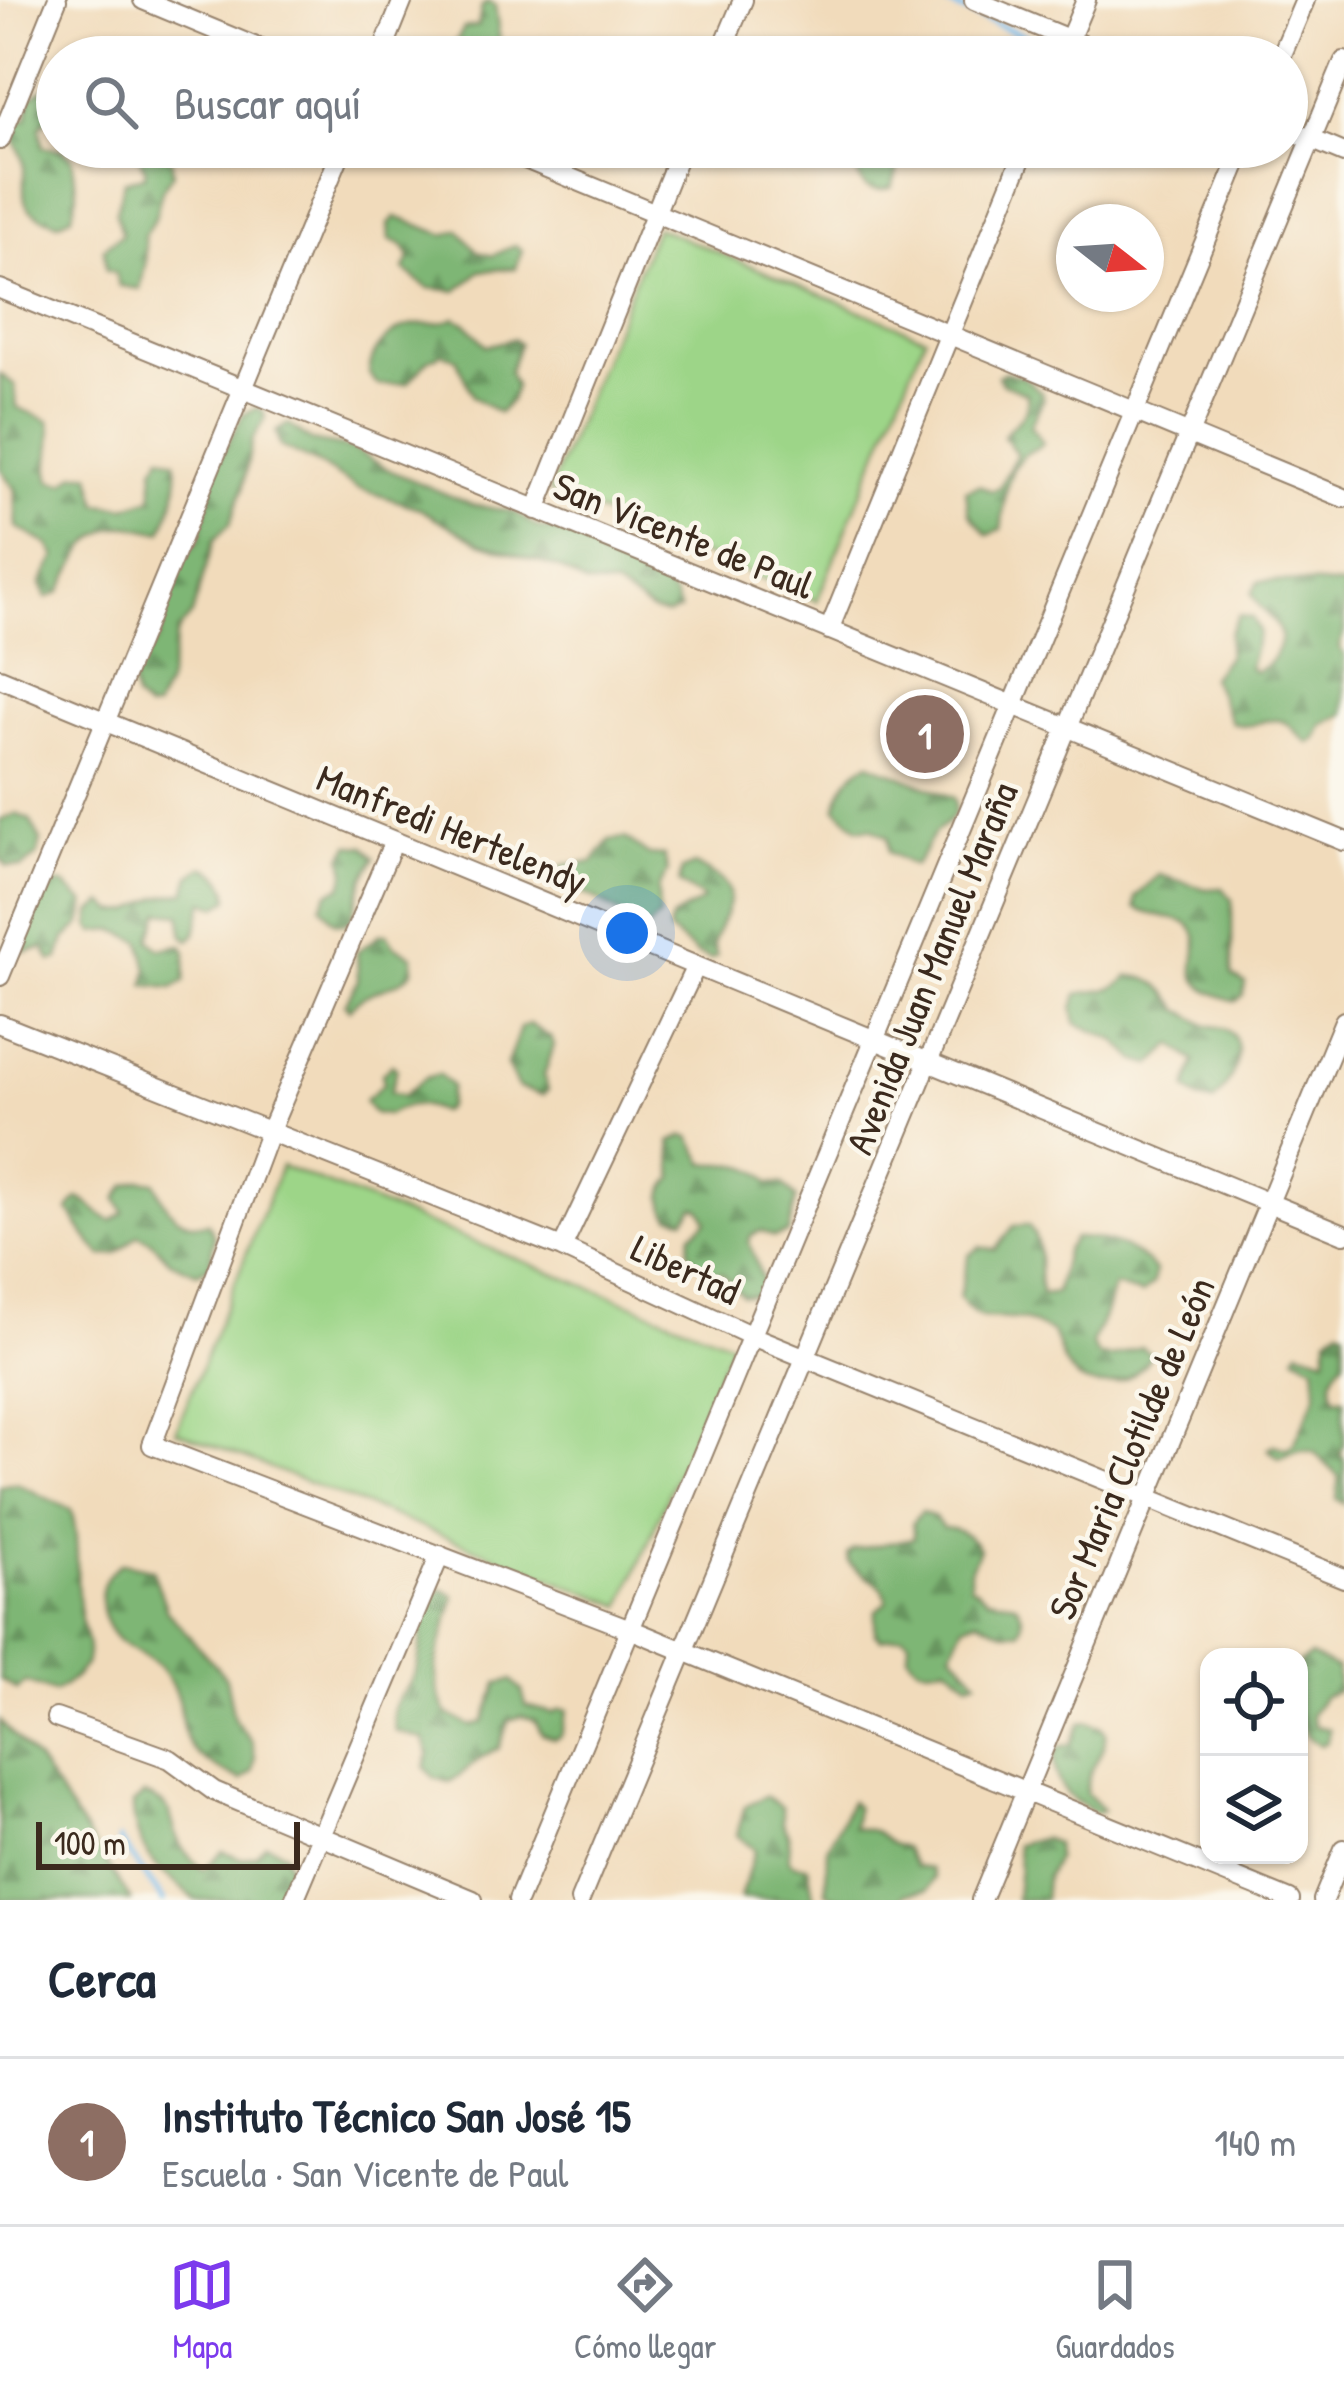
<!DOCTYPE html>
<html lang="es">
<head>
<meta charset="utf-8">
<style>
	body { margin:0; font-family:"Patrick Hand",sans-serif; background:#f2f2f3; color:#1f2937 }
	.controls { position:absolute; right:36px; bottom:36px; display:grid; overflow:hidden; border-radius:24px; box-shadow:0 3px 9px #0004 }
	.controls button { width:108px; height:108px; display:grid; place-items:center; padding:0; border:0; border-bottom:3px solid #e0e1e3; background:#fff; color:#1f2937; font:60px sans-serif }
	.compass { position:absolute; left:1056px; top:204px; width:108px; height:108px; border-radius:50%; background:#fff; box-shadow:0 3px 9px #0004; rotate:107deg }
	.scale { position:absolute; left:36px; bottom:30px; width:264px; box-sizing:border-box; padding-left:12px; border:6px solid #3b2a1e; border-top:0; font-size:33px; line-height:42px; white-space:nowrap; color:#3b2a1e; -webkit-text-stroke:9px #fbf7ec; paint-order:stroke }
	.you { position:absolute; left:627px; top:933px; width:42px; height:42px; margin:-30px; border:9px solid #fff; border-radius:50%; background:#1a73e8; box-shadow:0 0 0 18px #1a73e833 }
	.badge { display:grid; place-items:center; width:78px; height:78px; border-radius:50%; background:#7c3aed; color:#fff; font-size:39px; font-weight:700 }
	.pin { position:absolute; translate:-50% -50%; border:6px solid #fff; box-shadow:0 3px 12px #0006 }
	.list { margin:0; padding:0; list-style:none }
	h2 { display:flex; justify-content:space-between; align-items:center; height:156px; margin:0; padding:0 48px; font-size:51px }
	h2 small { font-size:39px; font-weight:400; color:#747a83 }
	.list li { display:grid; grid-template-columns:78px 1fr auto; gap:36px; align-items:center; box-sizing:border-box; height:168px; padding:0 48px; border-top:3px solid #e0e1e3 }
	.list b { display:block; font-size:45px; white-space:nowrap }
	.list p { margin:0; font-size:39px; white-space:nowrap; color:#747a83 }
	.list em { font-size:39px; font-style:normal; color:#747a83 }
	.icon { flex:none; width:66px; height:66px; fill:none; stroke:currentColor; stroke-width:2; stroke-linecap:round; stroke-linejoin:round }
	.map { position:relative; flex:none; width:1344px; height:1900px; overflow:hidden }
	.search { position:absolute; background:#fff; box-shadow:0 3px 9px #0004; left:36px; right:36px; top:36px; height:132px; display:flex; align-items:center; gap:30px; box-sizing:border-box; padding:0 42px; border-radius:66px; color:#747a83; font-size:45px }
	.sheet { height:324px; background:#fff }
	nav { display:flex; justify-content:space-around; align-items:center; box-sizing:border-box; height:168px; border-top:3px solid #e0e1e3; background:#fff; font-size:33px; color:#747a83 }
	nav a { display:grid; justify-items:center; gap:6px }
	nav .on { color:#7c3aed }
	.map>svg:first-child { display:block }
	.forest { fill:url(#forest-firs); stroke:#5c7049; stroke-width:3 }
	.pitch { fill:#9dd588; stroke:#6c8053; stroke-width:3 }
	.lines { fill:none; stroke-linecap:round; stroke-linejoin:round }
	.stream { stroke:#75bbec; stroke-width:6 }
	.minor-casing { stroke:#96826c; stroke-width:22 }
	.minor { stroke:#fff; stroke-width:18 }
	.labels { text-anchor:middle; stroke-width:9; stroke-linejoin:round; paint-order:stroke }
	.street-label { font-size:39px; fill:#3b2a1e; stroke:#fbf7ec }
</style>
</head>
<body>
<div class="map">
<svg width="1344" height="1900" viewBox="0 0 1344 1900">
	<defs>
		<pattern id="forest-firs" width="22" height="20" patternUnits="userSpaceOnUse" patternTransform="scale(3)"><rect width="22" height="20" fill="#7eb674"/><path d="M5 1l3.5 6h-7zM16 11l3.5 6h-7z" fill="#68945f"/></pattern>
	</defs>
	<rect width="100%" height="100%" fill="#fbf7ec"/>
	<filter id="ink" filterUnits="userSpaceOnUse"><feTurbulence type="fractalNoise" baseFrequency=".00833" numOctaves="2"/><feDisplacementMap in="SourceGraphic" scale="24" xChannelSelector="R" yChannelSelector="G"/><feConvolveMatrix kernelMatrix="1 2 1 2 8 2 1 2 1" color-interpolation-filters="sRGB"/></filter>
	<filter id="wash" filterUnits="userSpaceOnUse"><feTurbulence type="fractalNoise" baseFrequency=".004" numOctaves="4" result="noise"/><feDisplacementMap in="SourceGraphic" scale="48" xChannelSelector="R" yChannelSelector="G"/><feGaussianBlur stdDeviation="2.7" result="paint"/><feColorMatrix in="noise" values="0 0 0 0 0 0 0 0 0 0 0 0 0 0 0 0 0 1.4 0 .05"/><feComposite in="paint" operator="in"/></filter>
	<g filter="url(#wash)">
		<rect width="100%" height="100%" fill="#f1dbbb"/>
		<!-- forest -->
		<path class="forest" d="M488,2L495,5L500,42L508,57H459L453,47L464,28L478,26L482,6Z
			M42,89L57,92V116L49,117L40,127L43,147L62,150L72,158L77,194L72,215L59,223C17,210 25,204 24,166C24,154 14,142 10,130L13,122L27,119L31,98Z
			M856,147H896L897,172L892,187C860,199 854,174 856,147Z
			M142,149L171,159L173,173L162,190L155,218L144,236L146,260L140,289L119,286L115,272L106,270L104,248L122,234L116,213L124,181L144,176L146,170L139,157Z
			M396,217L445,235L459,230L478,252L493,256L515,245L522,250L516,268L480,271L457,291L428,288L404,270L410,257L403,245L390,239L389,224Z
			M455,318L467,324L486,346L513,339L519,344L509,372L515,386L511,400L499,413L473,397L456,358L442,353L428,360L408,383L378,385L369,374C370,351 391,328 415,325C431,323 440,326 455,318Z
			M1005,372L1025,378L1042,393L1043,400L1030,426L1043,443C1038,448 1032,450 1027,453C1003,469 1005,507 1001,530L988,535L969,513L966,490L979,485L992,491L999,488L1017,454L1004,437C1011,421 1031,417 1027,394L1002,383L998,376Z
			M0,374L15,385L17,407L49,421C56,445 44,459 51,481L65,483L76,474H91L98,504L126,507L152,498L154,468L162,455L175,460C182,487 173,506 162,531C148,532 137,525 124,526C85,531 77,564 60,592L47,598L41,584L56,557L49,545L17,527L15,490L0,468Z
			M257,408L263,411L265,418L252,440L242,490L230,524L214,540L192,615L177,632L167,684L155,709L147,710L135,699L132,683L135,669L159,639L165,608L184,557L200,539L217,464L243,415Z
			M288,424L311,441L353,449L391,471L472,505L514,512L537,527L579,536L612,562L652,576L674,596L680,610L667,615L652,611L615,587L585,584L559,568L480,543L416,507L357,488L320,465L280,446L276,432Z
			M1259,581C1288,581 1315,584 1344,586V631L1339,647L1344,655V714L1322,725L1316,739L1309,743C1297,736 1290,719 1274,720C1254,720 1254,731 1231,722L1211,677L1228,655L1229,634L1239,615L1252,618L1259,632L1249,667L1255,672C1265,668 1271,663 1276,652C1292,625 1261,616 1252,593Z
			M870,763L954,798C958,819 950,819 937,831C926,841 925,856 913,866L889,852L888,837L872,828H858L836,808C841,788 850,770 870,763Z
			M16,814L30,820L41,841L37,856L22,868L7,866L0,858V821Z
			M625,838L649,855L664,856L668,872L658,888L659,917L648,928C610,913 603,894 559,888L553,875L564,865L593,862L610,840Z
			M350,845L365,846L375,858L364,877L351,920C333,930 332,917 321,906L328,893L342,886L346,872L343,857Z
			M694,865C750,888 726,904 713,944L717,956L711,959L697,954L669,931C668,909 692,913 703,899L679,883L682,870Z
			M203,867C219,870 228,884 229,899L217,906L204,901L195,935L189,940L183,936L181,914L160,912L150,939L160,949L182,945L186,952L185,981L173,988L145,985L148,969L141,941L115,930L94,932L90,926L92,912L104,903L116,912L131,911L158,897L186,892L191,876Z
			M1159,875L1206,889L1222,888L1232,900V975L1245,983L1243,996L1236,1001C1160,981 1216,951 1189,925C1180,917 1152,918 1136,908V897Z
			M55,884H63L85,903C85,924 81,926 65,938L59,959L51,961L44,948L23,952L21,945L41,899Z
			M380,934H387L395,946L413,956V971C396,990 366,988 349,1009L345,1004L358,980L357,952Z
			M1129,976C1153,976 1168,990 1180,1010C1191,1014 1194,1019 1204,1024C1207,1026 1220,1027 1223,1028C1254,1043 1229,1086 1213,1102L1199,1099L1187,1089L1195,1061L1173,1044L1151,1065L1137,1061L1115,1040L1076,1023L1073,1008L1078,994C1099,989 1113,994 1129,976Z
			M529,1024L551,1038L554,1045L544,1076L548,1090L543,1095L518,1088L507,1065L520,1028Z
			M392,1064L397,1069L390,1092L403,1096L425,1078L439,1074L451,1086L447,1107L441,1112C418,1102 410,1102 387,1115L374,1113L364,1101L384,1083L382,1074Z
			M684,1136L691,1138L705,1163C729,1166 754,1160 769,1183L783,1184L796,1198L788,1233L774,1237L761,1231L751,1235L749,1242L763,1283L756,1295H742L722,1273C703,1272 698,1266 688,1250L691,1235L707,1221L700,1208L694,1207L685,1219L671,1216C659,1201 661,1191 674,1178L671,1142Z
			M141,1180L155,1182C165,1208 177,1228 208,1223L214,1236L210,1266L197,1273L170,1261L151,1241L138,1235L116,1254L102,1256C91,1244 76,1224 69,1210L78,1198C93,1204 97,1215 112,1221L124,1212L117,1199L126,1185Z
			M1028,1225C1047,1249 1034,1269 1042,1295L1056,1293L1065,1251L1074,1238C1102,1237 1139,1249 1155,1271L1153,1284L1142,1294L1115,1286C1108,1296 1110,1301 1106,1311C1102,1323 1096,1332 1092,1345L1098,1356L1113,1357L1141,1347L1151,1354C1136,1384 1091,1399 1068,1368C1059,1357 1060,1343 1051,1332C1042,1329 1032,1322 1023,1320C992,1314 981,1329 959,1297L969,1255L980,1247L995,1250L1014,1226Z
			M1339,1327L1344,1329V1360C1333,1370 1329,1383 1335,1397L1344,1398V1443L1340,1454L1344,1461V1504L1337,1499L1339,1477L1314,1452L1300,1450L1279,1458L1268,1449L1274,1445L1287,1449L1294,1444L1317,1393L1315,1365L1295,1355L1299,1349L1326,1357L1328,1336Z
			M16,1483L71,1510C81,1544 74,1579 80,1614C82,1628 91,1645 87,1660C82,1674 66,1685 54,1692L26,1682L17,1690L0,1679V1486Z
			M921,1512L934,1517L943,1528C958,1528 972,1536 979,1549L970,1570V1585L987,1598L1016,1603C1022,1612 1025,1621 1020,1631L1005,1632L978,1619L964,1624L952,1651L977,1679L969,1682L946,1664C930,1670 918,1670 908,1655L909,1640L903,1635L881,1639L875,1634L876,1611L887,1602C884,1576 862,1579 849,1562L848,1555L853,1550L914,1538L912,1523Z
			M122,1563L152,1569L167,1611L226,1678L234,1719L252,1742L255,1757L253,1771L242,1780C152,1743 203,1719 160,1667C150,1656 132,1652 121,1642C96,1620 93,1580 122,1563Z
			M442,1589L454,1596C445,1643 424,1663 446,1713L471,1726L484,1722L498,1683L512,1680L522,1691L526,1706L553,1713L560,1709L568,1710L561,1736L554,1739L542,1734L535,1721L522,1716L509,1720L499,1748C477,1756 468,1772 449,1782L434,1778L425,1767L429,1754L424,1739L395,1731C387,1693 406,1699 416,1671C426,1641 413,1613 442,1589Z
			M1311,1656L1337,1669L1338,1691L1324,1696L1311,1714L1314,1726L1329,1729L1327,1742L1320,1745C1289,1732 1299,1690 1299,1662Z
			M0,1721L37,1761L131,1900H0Z
			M1089,1722L1103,1727L1106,1733C1103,1759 1087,1767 1086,1793L1103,1810L1096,1813C1069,1800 1047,1781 1057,1748L1071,1744L1081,1723Z
			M144,1795C181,1808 166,1822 182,1848C188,1856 196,1863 203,1870L223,1851L242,1859L256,1855L266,1844L285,1852L291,1880L284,1900H196C161,1872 133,1852 133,1804Z
			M765,1796L782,1808V1823L789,1836L788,1858L793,1864L808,1866L814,1900L740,1898L755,1850L737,1835L745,1806Z
			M851,1801L856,1807L853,1827L874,1831L891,1844L905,1848L915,1867L930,1869L934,1878L927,1890L906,1893L899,1900C878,1900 858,1896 839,1899L826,1892L827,1848Z
			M1042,1838L1055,1843L1056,1858L1046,1877L1044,1899L1016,1900L1019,1866L1016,1845Z"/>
		<!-- pitch -->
		<path class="pitch" d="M656,227L925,337L817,601L549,492Z
			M281,1166L731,1343L622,1606L176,1431Z"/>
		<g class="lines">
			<!-- stream -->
			<path class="stream" d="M938,0L1044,44
				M119,1840L163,1900"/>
		</g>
	</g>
	<g filter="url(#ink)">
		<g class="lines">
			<!-- minor casing -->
			<g class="minor-casing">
				<path id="minor" d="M143,0L280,57
					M974,0L1112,57
					M380,57L403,0
					M719,57L743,0
					M1062,57L1086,0
					M1281,57L1305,0
					M1287,129L1344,153
					M0,140L57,0
					M496,147L1344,498
					M0,289L1344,841
					M536,510L682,147
					M829,630L1026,147
					M0,678L1344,1234
					M394,841L269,1133L152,1445L630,1629L1290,1900
					M0,976L343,147
					M0,1024L562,1248L752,1336L1344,1578
					M562,1248L696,966
					M56,1718L170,1759L214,1791L473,1900
					M294,1900L440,1555
					M518,1900L1244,147
					M580,1900L1344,61
					M981,1900L1344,1021
					M1323,1900L1344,1849"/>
			</g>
			<!-- minor -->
			<use href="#minor" class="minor"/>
		</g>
	</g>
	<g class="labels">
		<!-- street labels -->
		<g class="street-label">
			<text transform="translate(684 535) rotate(22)" y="14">San Vicente de Paul</text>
			<text transform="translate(452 829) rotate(22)" y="14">Manfredi Hertelendy</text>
			<text transform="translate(931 968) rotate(-68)" y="14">Avenida Juan Manuel Maraña</text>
			<text transform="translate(686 1269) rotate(25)" y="14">Libertad</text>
			<text transform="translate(1131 1448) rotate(-67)" y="14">Sor Maria Clotilde de León</text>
		</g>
	</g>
</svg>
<div class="controls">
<button><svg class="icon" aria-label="locate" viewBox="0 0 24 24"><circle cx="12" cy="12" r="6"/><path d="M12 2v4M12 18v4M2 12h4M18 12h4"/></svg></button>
<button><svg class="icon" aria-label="layers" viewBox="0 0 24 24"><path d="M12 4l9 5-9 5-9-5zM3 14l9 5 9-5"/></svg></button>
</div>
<svg class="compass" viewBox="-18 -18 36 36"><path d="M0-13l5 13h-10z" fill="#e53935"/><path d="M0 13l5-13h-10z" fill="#747a83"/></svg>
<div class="scale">100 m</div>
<div class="you"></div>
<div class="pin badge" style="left:925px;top:734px;background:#8d6e63">1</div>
<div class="search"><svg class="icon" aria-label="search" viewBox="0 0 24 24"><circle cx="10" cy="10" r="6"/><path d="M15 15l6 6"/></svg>Buscar aquí</div>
</div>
<section class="sheet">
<h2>Cerca<small></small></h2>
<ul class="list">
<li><span class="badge" style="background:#8d6e63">1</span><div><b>Instituto Técnico San José 15</b><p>Escuela · San Vicente de Paul</p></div><em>140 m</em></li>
</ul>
</section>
<nav>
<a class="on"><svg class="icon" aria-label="map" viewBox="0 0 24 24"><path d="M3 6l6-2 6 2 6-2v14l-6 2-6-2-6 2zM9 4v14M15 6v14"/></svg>Mapa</a>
<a><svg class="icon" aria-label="directions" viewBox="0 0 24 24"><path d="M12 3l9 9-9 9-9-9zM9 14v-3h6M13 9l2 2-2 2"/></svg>Cómo llegar</a>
<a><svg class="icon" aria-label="saved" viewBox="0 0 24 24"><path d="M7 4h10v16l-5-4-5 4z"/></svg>Guardados</a>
</nav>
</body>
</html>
